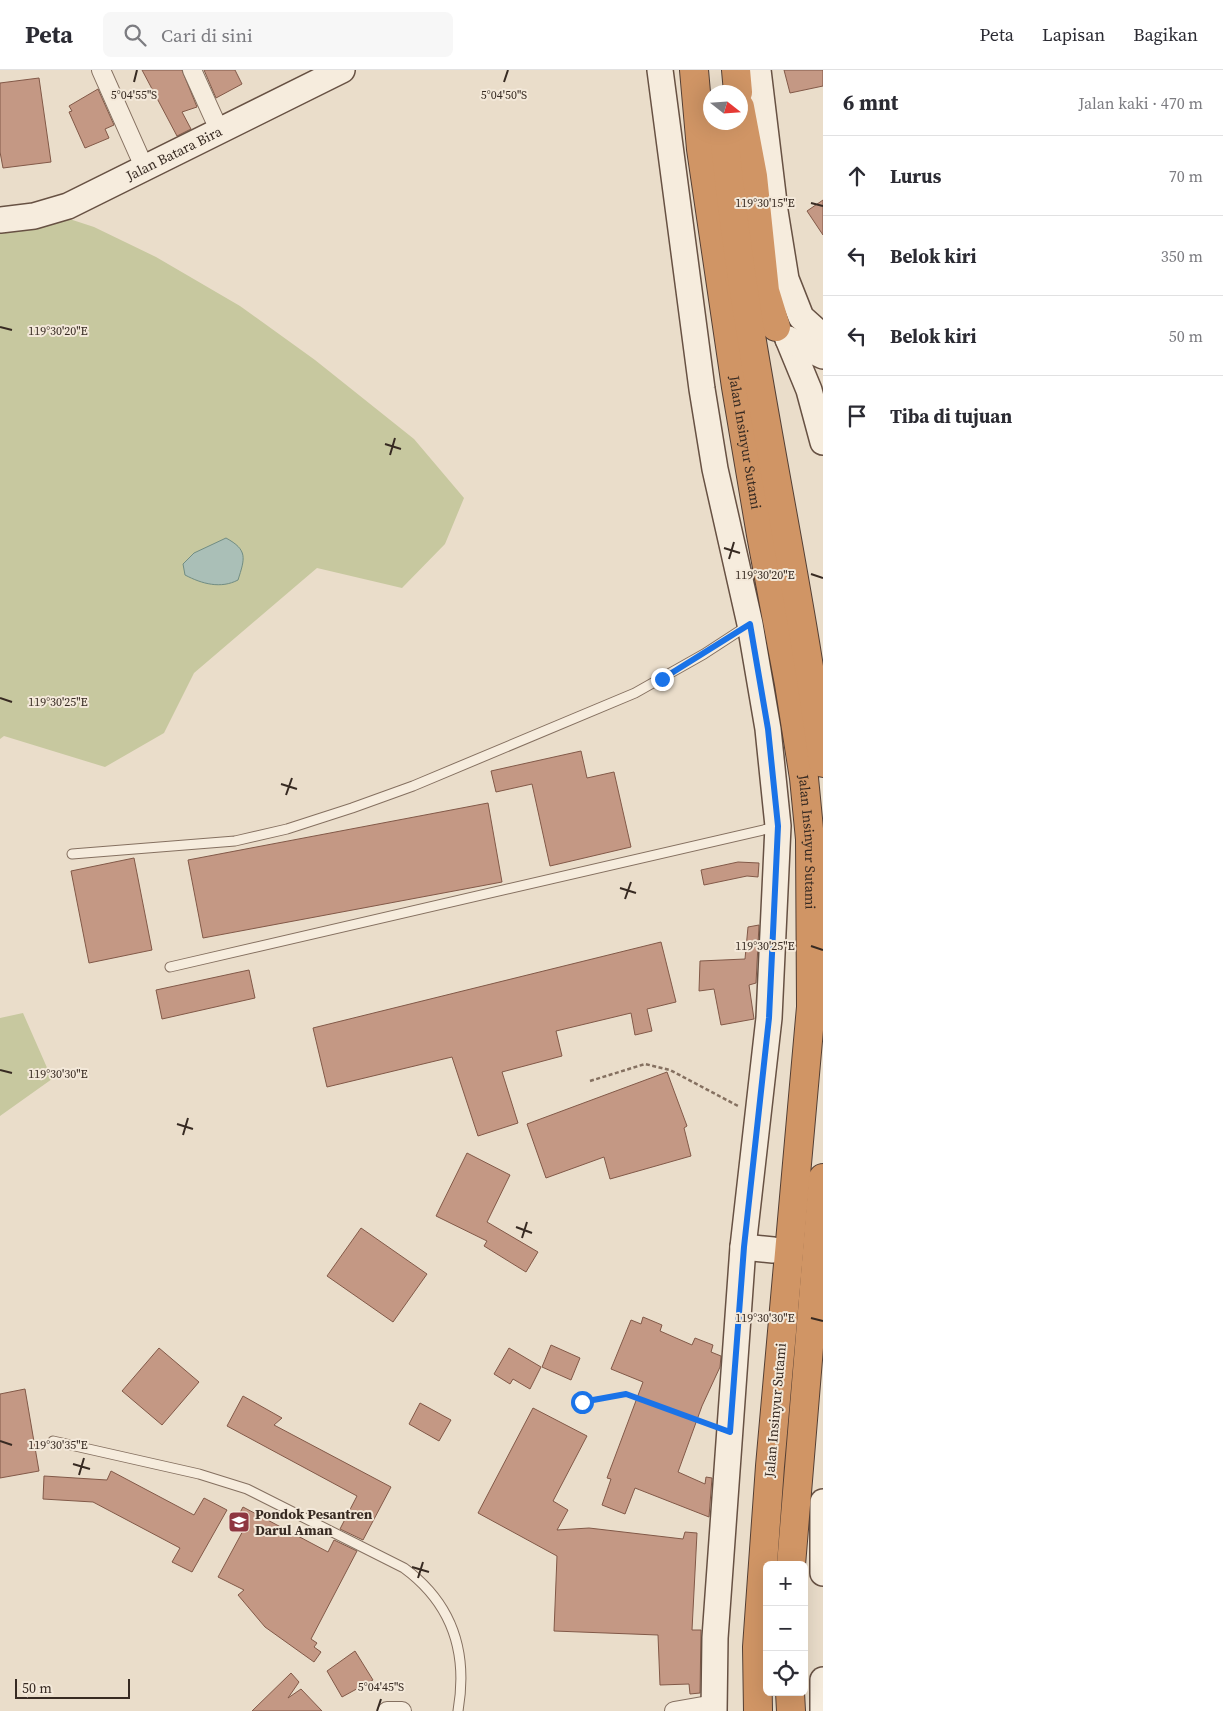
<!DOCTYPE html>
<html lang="id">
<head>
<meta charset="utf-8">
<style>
	body { margin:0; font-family:"Source Serif 4",serif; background:#f7f7f7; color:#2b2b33 }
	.controls { position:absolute; right:15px; bottom:15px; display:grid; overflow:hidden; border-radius:8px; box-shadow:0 5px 20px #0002 }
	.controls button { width:45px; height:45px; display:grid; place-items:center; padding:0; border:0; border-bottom:1px solid #e1e1e2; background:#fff; color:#2b2b33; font:25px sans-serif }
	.compass { position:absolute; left:703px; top:15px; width:45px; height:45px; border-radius:50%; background:#fff; box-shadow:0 5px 20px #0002; rotate:107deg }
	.scale { position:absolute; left:15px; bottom:12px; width:115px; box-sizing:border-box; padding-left:5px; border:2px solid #372a22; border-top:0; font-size:14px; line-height:18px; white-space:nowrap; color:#372a22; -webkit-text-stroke:4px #f3e8d9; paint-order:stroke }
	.stop { position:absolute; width:15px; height:15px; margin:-11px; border:4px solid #1a73e8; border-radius:50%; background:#fff }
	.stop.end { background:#1a73e8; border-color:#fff; box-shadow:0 1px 5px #0008 }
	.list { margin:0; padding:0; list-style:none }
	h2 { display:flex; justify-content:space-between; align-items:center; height:65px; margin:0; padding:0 20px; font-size:21px }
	h2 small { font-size:16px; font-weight:400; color:#7c7c81 }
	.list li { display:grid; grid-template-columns:32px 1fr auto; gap:15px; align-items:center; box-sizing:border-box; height:80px; padding:0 20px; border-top:1px solid #e1e1e2 }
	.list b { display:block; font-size:19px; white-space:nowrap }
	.list em { font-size:16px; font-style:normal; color:#7c7c81 }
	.icon { flex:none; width:28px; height:28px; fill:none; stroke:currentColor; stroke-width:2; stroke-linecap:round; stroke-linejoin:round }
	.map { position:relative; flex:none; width:823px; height:1641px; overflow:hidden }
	header { display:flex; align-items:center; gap:30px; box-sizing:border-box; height:70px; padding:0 25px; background:#fff; border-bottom:1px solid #e1e1e2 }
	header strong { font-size:24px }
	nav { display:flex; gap:28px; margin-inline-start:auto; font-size:18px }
	.search { width:350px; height:45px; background:#f7f7f7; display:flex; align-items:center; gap:12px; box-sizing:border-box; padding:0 18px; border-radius:8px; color:#7c7c81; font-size:19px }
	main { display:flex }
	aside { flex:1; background:#fff }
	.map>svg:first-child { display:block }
	.green { fill:#c7c89f }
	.water { fill:#aabfb7; stroke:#718d83 }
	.building { fill:#c49884; stroke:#825948 }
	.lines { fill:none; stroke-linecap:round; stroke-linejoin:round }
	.lane-casing { stroke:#857060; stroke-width:11 }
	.street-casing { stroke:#857060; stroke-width:20 }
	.secondary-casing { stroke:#675143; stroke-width:28 }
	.highway-casing { stroke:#543f34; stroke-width:30 }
	.path { stroke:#857060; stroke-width:2.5; stroke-dasharray:4 2.5; stroke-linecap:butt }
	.lane { stroke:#f6ecdd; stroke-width:9 }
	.street { stroke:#f6ecdd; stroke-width:18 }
	.secondary { stroke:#f6ecdd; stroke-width:25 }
	.highway { stroke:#d09565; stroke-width:28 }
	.route { stroke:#1a73e8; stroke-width:6 }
	.ticks { fill:none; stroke:#372a22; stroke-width:2 }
	.labels { text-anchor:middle; stroke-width:4; stroke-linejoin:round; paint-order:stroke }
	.street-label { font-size:14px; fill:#372a22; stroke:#f3e8d9 }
	.poi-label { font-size:14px; font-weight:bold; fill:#372a22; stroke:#f3e8d9; text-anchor:start }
	.ticks-label { font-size:12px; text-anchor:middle; fill:#372a22; stroke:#f3e8d9; stroke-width:4; stroke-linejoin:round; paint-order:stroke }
</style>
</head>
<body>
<header>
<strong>Peta</strong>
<div class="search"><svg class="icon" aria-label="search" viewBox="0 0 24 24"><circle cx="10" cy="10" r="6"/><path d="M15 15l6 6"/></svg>Cari di sini</div>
<nav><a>Peta</a><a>Lapisan</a><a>Bagikan</a></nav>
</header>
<main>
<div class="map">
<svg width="823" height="1641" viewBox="0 0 823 1641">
	<rect width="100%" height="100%" fill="#eaddca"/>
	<!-- green -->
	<path class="green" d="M39,139L94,157L156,187L240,236L315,290L414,369L464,428L445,474L402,518L317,498L194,603L164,663L105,697L4,666L0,669V141Z
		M23,943L52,1009L0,1046V948Z"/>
	<!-- water -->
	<path class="water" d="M226,468C248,480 245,488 238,510C221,519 202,514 185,505L183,494L194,483Z"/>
	<!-- building -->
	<path class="building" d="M142,0H182L197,37L182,42L191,59L177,66Z
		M204,0H235L242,14L216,28Z
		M784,0H823V16L790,23Z
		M39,8L51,92L3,98L0,82V13Z
		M98,19L114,55L105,59L109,68L85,78L69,42L72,41L69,36Z
		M823,130V165L807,141Z
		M581,681L587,708L614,702L631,777L550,796L532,714L496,722L491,701Z
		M488,733L502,812L203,868L188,790Z
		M134,788L152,880L89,893L71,801Z
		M738,792L759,793L758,807L747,806L704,815L701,800Z
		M759,855L756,913L749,915L754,949L721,955L714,919L699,921L700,891L745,889L748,857Z
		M661,872L676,932L647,939L652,961L635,965L631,943L556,961L562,986L502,1002L518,1053L478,1066L452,987L327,1017L313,958Z
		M249,900L255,928L162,949L156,920Z
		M667,1002L687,1056L684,1058L691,1086L610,1109L604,1087L546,1108L527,1054Z
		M467,1083L510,1105L487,1152L538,1182L526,1202L484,1176L487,1171L436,1146Z
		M361,1158L427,1204L393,1252L327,1206Z
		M643,1247L662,1255L660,1261L692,1275L695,1268L713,1275L711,1282L721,1286L720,1297L702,1336L678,1402L705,1414L706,1407L712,1408L709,1447L635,1418L625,1444L602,1435L611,1409L607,1408L643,1312L611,1299L631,1250L641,1254Z
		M551,1275L580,1288L571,1310L542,1297Z
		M159,1278L199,1312L162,1355L122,1321Z
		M509,1278L541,1297L530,1319L513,1309L510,1314L494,1304Z
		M25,1319L39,1401L0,1408V1324Z
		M243,1326L282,1348L274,1355L391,1417L363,1470L340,1459L357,1426L227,1356Z
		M420,1333L451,1350L439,1371L409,1354Z
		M533,1338L587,1366L553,1431L568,1440L557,1460L589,1458L683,1469L685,1462L697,1463L692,1560H701L700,1623L690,1624L689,1614L660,1615L658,1565L554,1561L557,1486L478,1443Z
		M111,1401L194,1445L204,1428L227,1440L192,1502L172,1492L180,1478L93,1432L43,1429L44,1406L107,1410Z
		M243,1437L328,1482L334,1470L357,1481L311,1569L317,1573L314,1577L321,1582L314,1592L265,1557L238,1525L244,1520L218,1507L245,1457L235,1452Z
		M355,1581L373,1610L342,1627L327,1601Z
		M291,1603L299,1612L288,1628L301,1619L322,1641H252Z"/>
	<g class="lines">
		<!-- lane casing -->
		<g class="lane-casing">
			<path id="lane" d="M72,784L235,771L287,759L352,738L413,716L635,623L704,584L747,556
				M170,897L776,757
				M53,1371L199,1404L247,1419L404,1498C453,1534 468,1583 458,1641"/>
		</g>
		<!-- street casing -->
		<g class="street-casing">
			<path id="street" d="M101,0L145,99
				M192,0L220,62
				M387,1641H402
				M674,1641L714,1634"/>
		</g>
		<!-- secondary casing -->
		<g class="secondary-casing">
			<g id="secondary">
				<path d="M660,0L702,319L715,399L750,554L768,659L778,756L769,948L743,1177L715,1568L714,1641"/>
				<path d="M758,0L775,141L786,209L801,247L823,267"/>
				<path id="s1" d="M0,150L34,146L68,136L342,0"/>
				<path d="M788,269L809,320L823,372"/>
				<path d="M788,269L823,286"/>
				<path d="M743,1177L773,1180"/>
				<path d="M823,1432V1503"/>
				<path d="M823,1641V1610"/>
			</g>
		</g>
		<!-- highway casing -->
		<g class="highway-casing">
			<g id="highway">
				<path id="s2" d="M694,0L701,79L736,317L761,465L789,614L804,708L810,769L811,937L770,1396L757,1577L758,1641"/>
				<path d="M736,0L738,22"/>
				<path d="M740,37L753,106L765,221L776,257"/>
				<path d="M723,52C742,268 795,478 823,693"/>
				<path d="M791,1495L823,1108"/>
				<path d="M790,1622L791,1641"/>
			</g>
		</g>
		<!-- path -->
		<path class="path" d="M590,1011L645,994L670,1000L740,1037
			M582,1332L626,1324L710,1355"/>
		<!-- lane -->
		<use href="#lane" class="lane"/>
		<!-- street -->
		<use href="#street" class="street"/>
		<!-- secondary -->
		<use href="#secondary" class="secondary"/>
		<!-- highway -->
		<use href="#highway" class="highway"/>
	</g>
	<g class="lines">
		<!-- route -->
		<path class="route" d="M582,1332L626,1324L730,1362L744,1177L769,948L778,756L768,659L750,554L662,609"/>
	</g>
	<!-- ticks -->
	<path class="ticks" d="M134,12L137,0M504,12L508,0M811,133L823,136M0,257L12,260M385,374L401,379M390,385L395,368M724,478L740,483M729,489L734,472M811,504L823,508M0,628L12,632M281,714L297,719M286,725L292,708M620,818L636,823M625,829L631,812M811,876L823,880M0,1000L12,1003M177,1054L193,1059M183,1065L188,1048M516,1157L532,1163M522,1168L527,1152M811,1248L823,1251M0,1371L12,1375M73,1394L90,1399M79,1405L84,1388M412,1497L429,1502M418,1508L423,1492M377,1641L381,1629"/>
	<!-- icons -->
	<defs>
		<g id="school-square" transform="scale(1.125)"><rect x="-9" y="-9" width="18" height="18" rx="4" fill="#8e3640" stroke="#f3e8d9"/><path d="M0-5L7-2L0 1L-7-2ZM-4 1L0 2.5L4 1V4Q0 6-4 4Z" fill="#fff"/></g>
	</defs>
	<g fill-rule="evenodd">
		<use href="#school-square" x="239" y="1452"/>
	</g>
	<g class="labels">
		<!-- street labels -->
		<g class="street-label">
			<text dy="5" stroke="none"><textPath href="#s1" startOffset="188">Jalan Batara Bira</textPath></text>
			<text dy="5" stroke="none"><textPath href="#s2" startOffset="376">Jalan Insinyur Sutami</textPath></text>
			<text dy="5" stroke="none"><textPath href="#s2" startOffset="781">Jalan Insinyur Sutami</textPath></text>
			<text transform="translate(775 1340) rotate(-85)" y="5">Jalan Insinyur Sutami</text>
		</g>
		<!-- poi labels -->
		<g class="poi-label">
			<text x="255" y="1449">Pondok Pesantren<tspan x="255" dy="16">Darul Aman</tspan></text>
		</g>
	</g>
	<g class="ticks-label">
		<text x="134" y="29">5°04'55"S</text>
		<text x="504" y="29">5°04'50"S</text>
		<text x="765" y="137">119°30'15"E</text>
		<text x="58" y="265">119°30'20"E</text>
		<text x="765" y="509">119°30'20"E</text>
		<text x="58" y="636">119°30'25"E</text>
		<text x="765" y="880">119°30'25"E</text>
		<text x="58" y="1008">119°30'30"E</text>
		<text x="765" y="1252">119°30'30"E</text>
		<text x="58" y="1379">119°30'35"E</text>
		<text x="381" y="1621">5°04'45"S</text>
	</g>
</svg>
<div class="controls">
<button>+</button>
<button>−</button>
<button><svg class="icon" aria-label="locate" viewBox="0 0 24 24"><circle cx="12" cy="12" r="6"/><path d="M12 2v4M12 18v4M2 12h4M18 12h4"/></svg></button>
</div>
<svg class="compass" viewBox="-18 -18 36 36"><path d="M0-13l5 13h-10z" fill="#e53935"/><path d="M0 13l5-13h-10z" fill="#7c7c81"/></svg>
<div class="scale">50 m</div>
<div class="stop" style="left:582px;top:1332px"></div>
<div class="stop end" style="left:662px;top:609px"></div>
</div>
<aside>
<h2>6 mnt<small>Jalan kaki · 470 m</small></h2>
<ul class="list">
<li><svg class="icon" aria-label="ahead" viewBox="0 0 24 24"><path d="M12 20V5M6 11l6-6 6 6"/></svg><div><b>Lurus</b></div><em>70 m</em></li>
<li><svg class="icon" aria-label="left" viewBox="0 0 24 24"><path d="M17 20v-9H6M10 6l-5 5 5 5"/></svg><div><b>Belok kiri</b></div><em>350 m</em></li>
<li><svg class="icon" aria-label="left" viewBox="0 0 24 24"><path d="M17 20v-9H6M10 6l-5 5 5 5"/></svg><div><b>Belok kiri</b></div><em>50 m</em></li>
<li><svg class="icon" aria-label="arrive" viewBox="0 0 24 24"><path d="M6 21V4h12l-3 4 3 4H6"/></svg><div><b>Tiba di tujuan</b></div></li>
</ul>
</aside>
</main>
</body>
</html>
